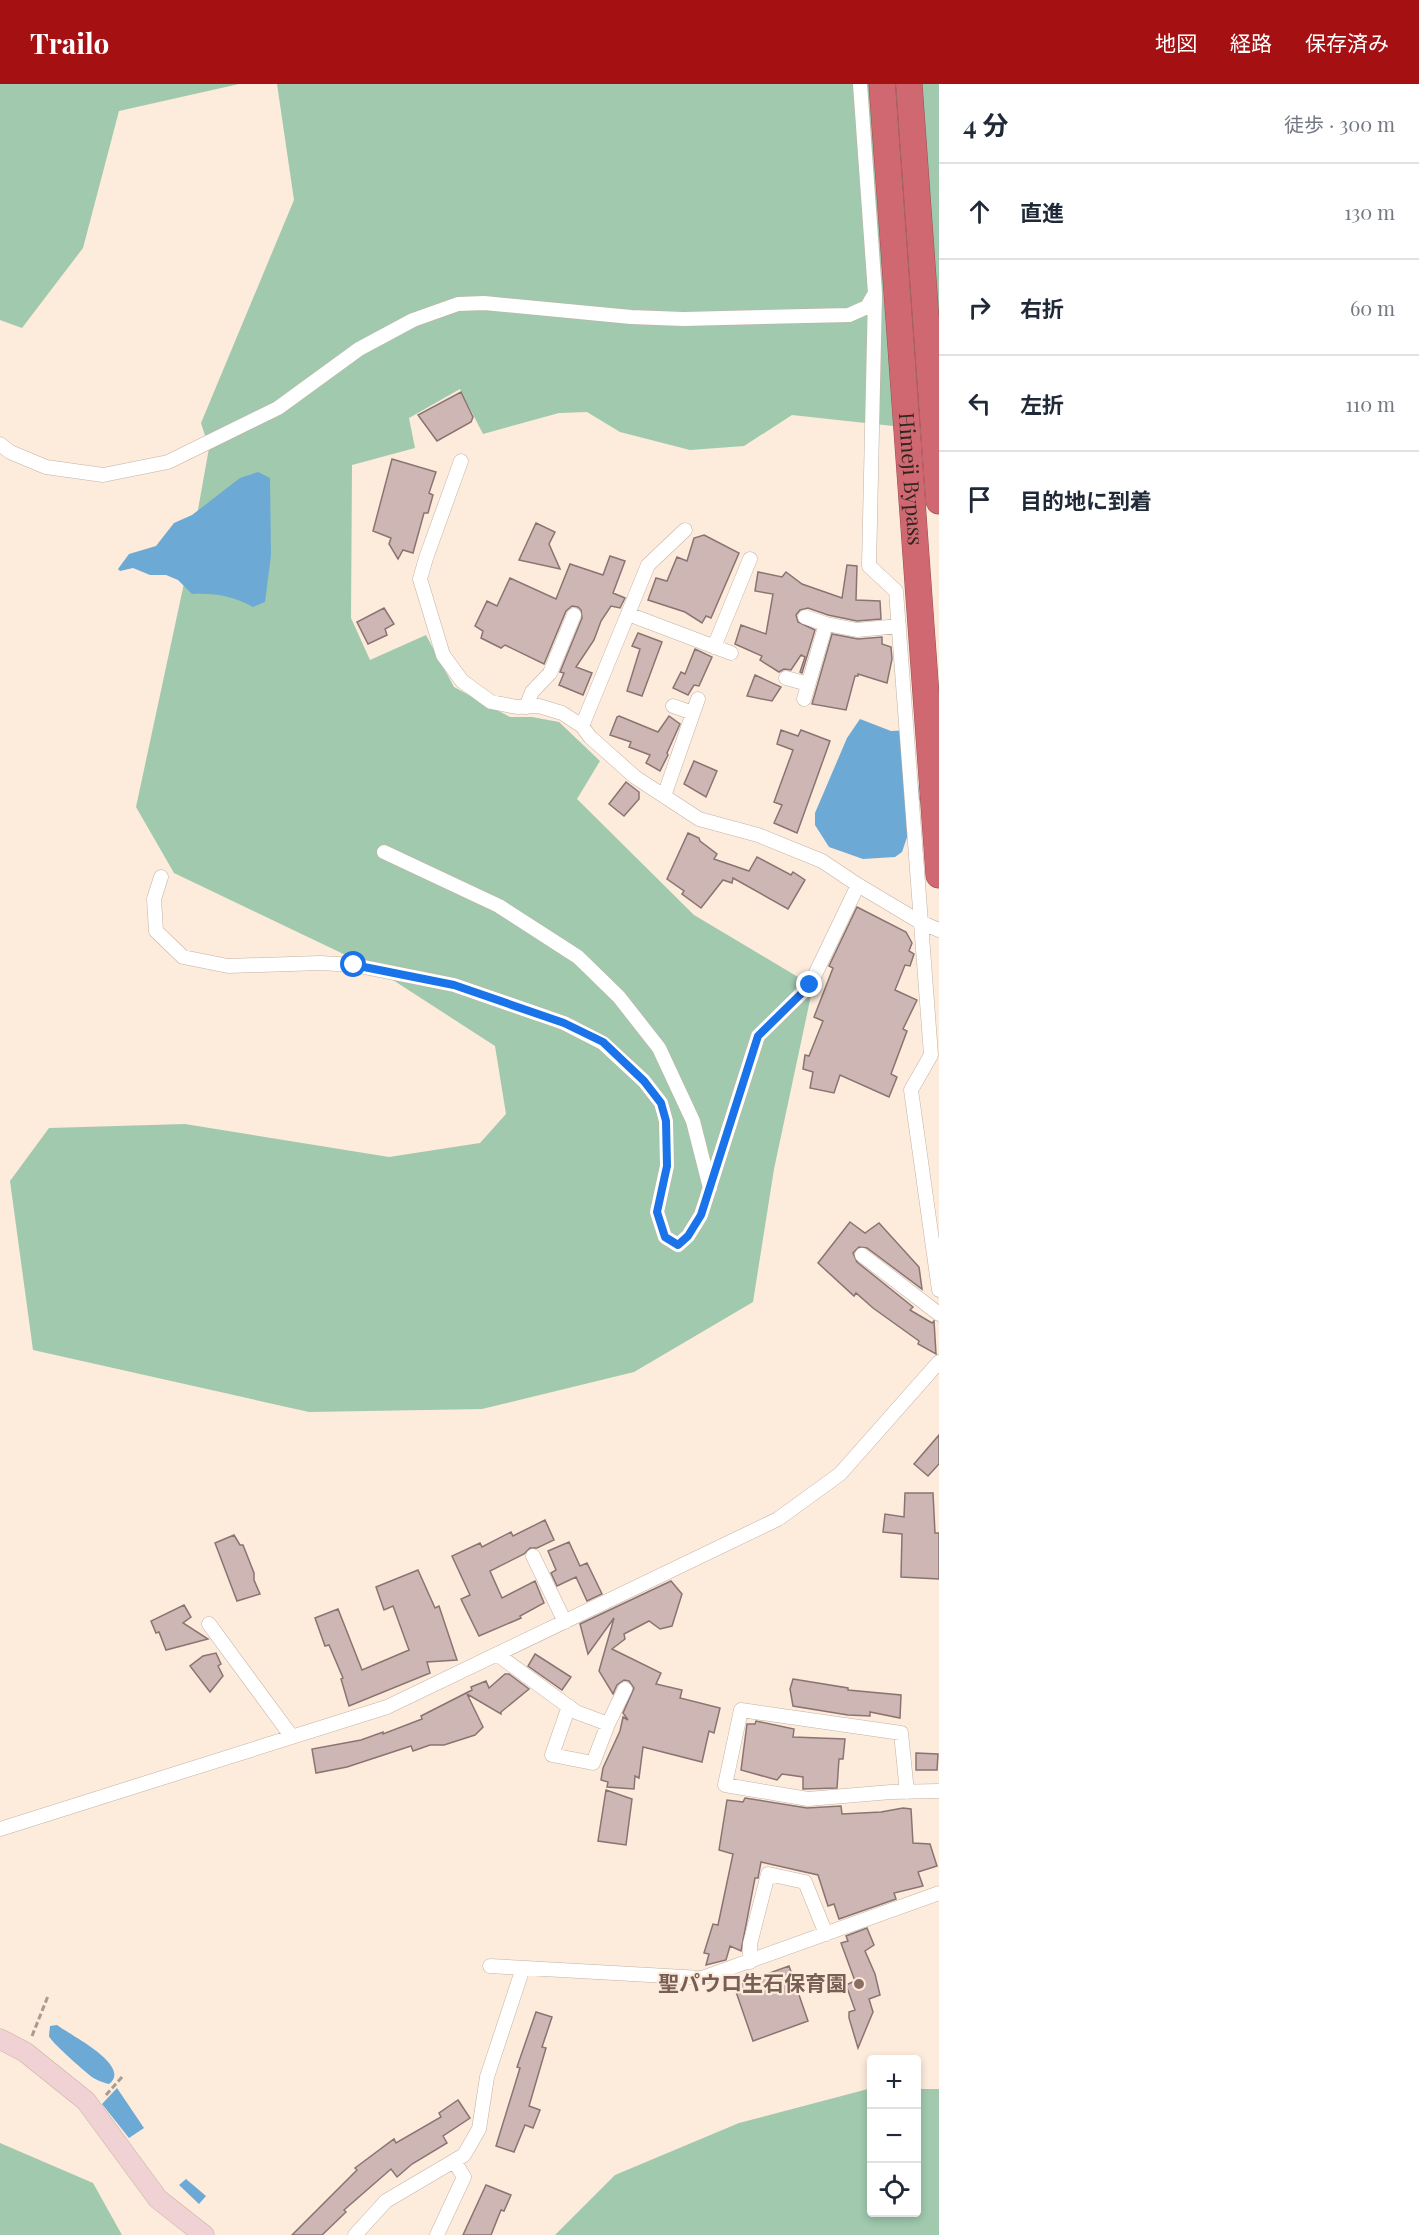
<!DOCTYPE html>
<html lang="ja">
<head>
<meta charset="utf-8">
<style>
	body { margin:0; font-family:"Playfair Display","Noto Sans JP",serif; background:#f6f6f7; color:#1f2937 }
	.controls { position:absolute; right:18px; bottom:18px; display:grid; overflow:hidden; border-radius:6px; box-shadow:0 3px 9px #0003 }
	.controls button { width:54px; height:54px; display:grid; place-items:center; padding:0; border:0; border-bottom:2px solid #e0e1e3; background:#fff; color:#1f2937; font:30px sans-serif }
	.stop { position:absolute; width:18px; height:18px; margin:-14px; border:4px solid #1a73e8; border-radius:50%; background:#fff }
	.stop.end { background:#1a73e8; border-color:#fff; box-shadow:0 2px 6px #0008 }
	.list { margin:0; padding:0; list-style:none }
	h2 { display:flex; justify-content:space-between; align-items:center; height:78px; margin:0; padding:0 24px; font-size:26px }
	h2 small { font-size:20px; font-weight:400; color:#747a83 }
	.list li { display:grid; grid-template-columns:39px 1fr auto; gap:18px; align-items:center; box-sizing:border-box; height:96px; padding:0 24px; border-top:2px solid #e0e1e3 }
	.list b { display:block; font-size:22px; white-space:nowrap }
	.list em { font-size:20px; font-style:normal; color:#747a83 }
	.icon { flex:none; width:33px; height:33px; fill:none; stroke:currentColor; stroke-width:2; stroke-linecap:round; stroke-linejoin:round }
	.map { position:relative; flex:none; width:939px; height:2151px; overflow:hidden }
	header { display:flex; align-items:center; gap:36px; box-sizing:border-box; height:84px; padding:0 30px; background:#a51012; color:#fff }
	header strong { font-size:28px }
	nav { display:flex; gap:33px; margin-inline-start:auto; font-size:21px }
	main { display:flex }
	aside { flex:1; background:#fff }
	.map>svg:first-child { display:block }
	.green { fill:#a0c9ae }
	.water { fill:#6da9d5 }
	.building { fill:#ceb6b4; stroke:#8a7472; stroke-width:1.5 }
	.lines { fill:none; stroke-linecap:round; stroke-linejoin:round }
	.minor-casing { stroke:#c3b2a4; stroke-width:15 }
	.secondary-casing { stroke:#c3b2a4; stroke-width:21 }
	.motorway-casing { stroke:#965154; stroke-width:27 }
	.path { stroke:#a89b8f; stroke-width:3; stroke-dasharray:6 3; stroke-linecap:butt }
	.minor { stroke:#fff; stroke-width:14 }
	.secondary { stroke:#f1d2d4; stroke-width:20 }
	.motorway { stroke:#cf6870; stroke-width:26 }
	.route { stroke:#1a73e8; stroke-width:8 }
	.education-dot { fill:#8d6e63; stroke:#fdebdc; stroke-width:2 }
	.labels { text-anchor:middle; stroke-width:4.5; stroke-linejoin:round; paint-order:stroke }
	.street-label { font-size:21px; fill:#2c2620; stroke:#fdebdc }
	.education-label { font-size:21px; font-weight:bold; fill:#785e54; stroke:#fdebdc; text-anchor:end }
</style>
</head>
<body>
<header>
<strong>Trailo</strong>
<nav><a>地図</a><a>経路</a><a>保存済み</a></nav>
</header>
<main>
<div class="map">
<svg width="939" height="2151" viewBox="0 0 939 2151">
	<rect width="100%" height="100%" fill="#fdebdc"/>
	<!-- green -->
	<path class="green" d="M0,0H239L119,27L83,164L22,244L0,236Z
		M277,0H939V347L792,331L744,362L690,366L620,348L587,328L559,329L483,350L460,305L409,334L415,364L352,381L351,534L370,576L426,551L454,603L510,633H532L559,638L600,677L577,715L694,831L813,902L774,1085L753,1218L634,1288L482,1325L309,1328L33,1266L10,1097L49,1044L185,1040L389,1073L480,1059L506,1030L495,962L379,887L174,789L136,723L189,476L209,364L201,339L294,116Z
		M868,2005H872V2128H916L917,2005H939V2151H555L615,2091L739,2039Z
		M0,2059L93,2099L122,2151H0Z"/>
	<!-- water -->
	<path class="water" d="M258,388L270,394L271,471L265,518L253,523C233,512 215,509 192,510L178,496L166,491H150L133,484L120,487L118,485L129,470L156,462L174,439L192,431L240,394Z
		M860,635L891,647L911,646L920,715L902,768L895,773L863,775L829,763L815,741V729L847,654Z
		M57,1941C70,1951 133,1982 109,2000C101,1998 93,1995 87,1989C81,1984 50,1957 49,1952C49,1951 50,1943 50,1942Z
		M117,2004L144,2044L129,2054L102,2020Z
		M186,2095L206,2112L199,2120L179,2101Z"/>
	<!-- building -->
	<path class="building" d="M461,308L473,333L471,338L437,357L418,331Z
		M392,375L436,388L429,409L433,411L428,429H424L413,469L403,466L398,475L389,460L391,454L373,447Z
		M536,439L555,448L549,460L560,485L519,476Z
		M704,451L739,469L711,534L706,532L702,539L685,528L648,516L656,494L667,497L677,473L687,477L694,454Z
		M610,472L625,477L613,509L625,514L620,524L611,522L601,537L594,556L576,583L592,589L583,611L559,601L564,589L560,588L582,534L581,526L578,523L572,522L566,527L544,580L505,561L501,564L481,554L483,547L475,542L487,517L497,522L510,494L556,515L570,480L603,491Z
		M847,481L857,482L856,516L880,517L881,535L857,537L828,531L808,524L800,526L796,531L798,538L815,546L802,589L800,588L805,573L801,571L791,586L784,585L779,588L760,576L762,572L735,560L741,541L766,550L773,510L755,507L758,488L782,493L786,488L802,500L842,514Z
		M384,524L394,540L385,545L387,551L368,560L357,538Z
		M638,549L662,558L642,612L627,607L640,565L632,562Z
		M832,550L858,555L882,553V560L891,563L892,575L887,599L858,590V592H855L846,626L812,620Z
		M695,565L712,573L699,602L694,601L688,611L673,604L681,588L685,590Z
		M755,591L781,603L772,617L747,612Z
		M619,632L658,648L669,632L680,640L667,669L668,671L660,687L646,679L650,671L629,663L631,658L610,651L617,633Z
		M781,646L798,652L801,646L830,657L797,749L774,739L782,721L774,718L793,666L777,660Z
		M694,677L717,687L706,713L684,700Z
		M626,698L639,708V715L624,732L609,720Z
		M688,749L699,754L700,757L717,770L714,775L749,787L757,773L791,791L793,788L805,796L788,825L733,794L732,799L723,796L701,824L682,810L684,807L667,795Z
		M857,823L906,848L912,859L909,867L914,870L910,882L905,881L895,906L917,916L903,945L907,947L891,990L897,993L889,1013L840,991L834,1009L810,1004L813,988L803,985L805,971L809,972L823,937L814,933L833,884L829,882Z
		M850,1138L865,1149L879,1139L919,1183L922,1205L867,1164L859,1163L853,1169L857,1178L913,1223L910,1226L932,1239L934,1237L936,1270L918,1260L919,1257L873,1224L856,1209L854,1212L818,1179Z
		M939,1351V1380L928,1392L914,1380Z
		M905,1409H933L935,1449H939V1495L901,1493L902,1450L883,1448L885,1430L904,1433Z
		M545,1436L554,1456L537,1464H530L524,1470L490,1487L502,1514L535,1497L544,1519L520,1532L521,1534L479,1552L461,1515L470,1511L452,1472L480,1459L482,1463L511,1448L513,1452Z
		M234,1451L240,1461H243L254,1489V1496L260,1510L237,1517L215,1459Z
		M569,1458L580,1482L587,1479L602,1510L587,1517L576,1493L557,1502L551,1489L556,1486L548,1467Z
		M418,1486L435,1524L439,1522L457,1576L427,1578L430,1589L349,1622L341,1595L343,1594L329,1561L325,1562L315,1534L338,1525L362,1586L409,1566L393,1522L384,1526L376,1503Z
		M671,1497L682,1510L672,1542L660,1545L649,1537L624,1550L625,1555L612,1565L661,1589L656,1600L682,1606L680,1614L720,1624L714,1649L709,1647L702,1678L643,1663L639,1694L635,1692L634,1705L607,1703L608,1698L601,1696L603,1684L620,1647L623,1633L628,1636L623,1629L634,1604L629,1597L624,1596L617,1601L613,1610L599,1587L614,1534L588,1570L580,1540Z
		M184,1521L191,1533L183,1539L208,1555L166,1566L159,1548L156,1549L151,1537Z
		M216,1569L221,1580L218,1582L223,1592L210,1608L190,1582L203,1572Z
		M535,1570L571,1593L562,1606L528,1582Z
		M505,1590H509L529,1605L501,1628V1630L467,1610L483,1643L475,1651L444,1661H430L413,1667L411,1662L347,1683L316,1689L312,1665L361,1656L383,1648V1650L422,1635L421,1632L472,1606L471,1603L486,1597L489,1604Z
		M793,1595L848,1604V1606L901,1611L900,1634L870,1628V1632L848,1631L793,1622L790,1605Z
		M756,1637L794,1645L793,1653L845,1655L843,1675H839L837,1704L803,1705V1693L782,1690L777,1696L741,1686L747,1640H755Z
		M916,1669L938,1670L937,1686H916Z
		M606,1706L632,1715L626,1761L598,1757Z
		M745,1714L807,1724L841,1722L842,1730L881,1728L903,1724L911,1725L913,1759L930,1760L937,1782L918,1788L923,1802L894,1809L896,1815L839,1835L834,1820L828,1822L818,1791L761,1778L758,1794H755L741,1867L730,1862L726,1876L706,1881L709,1870L704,1869L713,1840L718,1841L733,1770L719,1766L727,1716L743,1718Z
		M867,1844L874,1861L865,1867L875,1890L880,1911L869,1915L873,1928L858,1964L849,1934V1928L855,1926L846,1901L855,1897L841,1859L848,1857L846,1852Z
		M789,1882L808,1937L753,1957L734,1902Z
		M536,1928L552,1933L542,1963L546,1964L529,2022L540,2026L533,2044L525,2041L514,2068L496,2062L520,1984L517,1983Z
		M458,2016L470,2034L443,2052L447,2059L412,2080L397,2093L391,2085L344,2126L346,2128L322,2151H292L357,2086L355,2084L394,2055L396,2059L441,2033L439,2029Z
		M486,2101L511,2111L504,2127L501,2126L491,2151H463Z"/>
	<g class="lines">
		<!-- minor casing -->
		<g class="minor-casing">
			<path id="minor" d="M875,211L869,482L896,507L931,971L911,1006L939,1206
				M0,360L10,368L46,383L103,391L168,378L278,324L359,265L413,236L458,220L484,219L631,233L683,235L849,231L867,223L875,209L860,0
				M461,377L426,474L420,495L443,571L462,597L491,618L517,623L539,622L562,629L582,642L590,653L635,693L699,735L758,751L822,777L858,801L920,838L939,846
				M628,530L731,569
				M805,533L826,540L857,546L899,542
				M714,563L750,475
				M786,594L808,600
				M804,615L826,540
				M673,622L693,629
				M526,623L532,608L550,589L574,531
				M582,642L648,481L685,446
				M664,712L698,615
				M384,768L499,822L578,873L619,913L659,964L693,1037L710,1104
				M161,793L154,815L156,847L183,873L228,882L320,879L354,881L454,901L564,939L603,959L644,997L661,1019L666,1037L667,1082L657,1128L665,1153L678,1161L688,1152L701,1131L758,952L810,901L858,801
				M862,1171L939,1230
				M533,1472L565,1538
				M209,1540L292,1653
				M498,1571L576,1628L608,1640
				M569,1622L552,1671L593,1679L608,1640L625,1605
				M907,1708L901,1649L741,1626L725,1701L808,1715L891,1708L939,1707
				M0,1745L387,1623L778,1435L840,1390L939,1278
				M750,1878V1860L768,1790L805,1798L826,1850
				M490,1882L702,1894L939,1809
				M355,2151L386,2117L464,2071L479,2045L487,1993L523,1884
				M437,2151L464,2093L454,2077"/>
		</g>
		<!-- secondary casing -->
		<g class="secondary-casing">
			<path id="secondary" d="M0,1955L25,1968L86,2017L158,2115L204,2151"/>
		</g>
		<!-- motorway casing -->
		<g class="motorway-casing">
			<g id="motorway">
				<path id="s1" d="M882,0L939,791"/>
				<path d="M909,0L939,417"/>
			</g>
		</g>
		<!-- path -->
		<path class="path" d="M32,1952L48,1912
			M106,2011L123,1992"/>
		<!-- minor -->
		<use href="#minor" class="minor"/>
		<!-- secondary -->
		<use href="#secondary" class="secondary"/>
		<!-- motorway -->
		<use href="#motorway" class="motorway"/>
	</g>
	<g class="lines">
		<!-- route -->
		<path class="route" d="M354,881L454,901L564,939L603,958L644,997L661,1019L666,1037L667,1082L657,1128L665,1153L678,1161L688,1152L701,1131L758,952L810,901"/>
	</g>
	<!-- markers -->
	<circle class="education-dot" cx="859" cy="1900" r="6"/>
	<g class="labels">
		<!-- street labels -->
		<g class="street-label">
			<text dy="7" stroke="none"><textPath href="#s1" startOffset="396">Himeji Bypass</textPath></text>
		</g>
		<!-- education labels -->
		<g class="education-label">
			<text x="847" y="1907">聖パウロ生石保育園</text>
		</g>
	</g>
</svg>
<div class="controls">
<button>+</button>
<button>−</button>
<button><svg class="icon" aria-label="locate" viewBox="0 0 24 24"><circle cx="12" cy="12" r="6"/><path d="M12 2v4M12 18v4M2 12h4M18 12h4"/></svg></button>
</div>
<div class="stop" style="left:354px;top:881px"></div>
<div class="stop end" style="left:810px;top:901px"></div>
</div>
<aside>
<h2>4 分<small>徒歩 · 300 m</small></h2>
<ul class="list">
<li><svg class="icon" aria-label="ahead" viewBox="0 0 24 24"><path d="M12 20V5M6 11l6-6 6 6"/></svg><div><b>直進</b></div><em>130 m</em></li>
<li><svg class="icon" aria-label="right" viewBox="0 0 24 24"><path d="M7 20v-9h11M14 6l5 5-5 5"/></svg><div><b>右折</b></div><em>60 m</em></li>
<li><svg class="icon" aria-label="left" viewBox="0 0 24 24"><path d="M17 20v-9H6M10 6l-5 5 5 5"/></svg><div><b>左折</b></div><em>110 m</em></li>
<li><svg class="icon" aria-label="arrive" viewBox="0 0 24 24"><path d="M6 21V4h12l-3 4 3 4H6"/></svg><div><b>目的地に到着</b></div></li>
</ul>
</aside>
</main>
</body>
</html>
